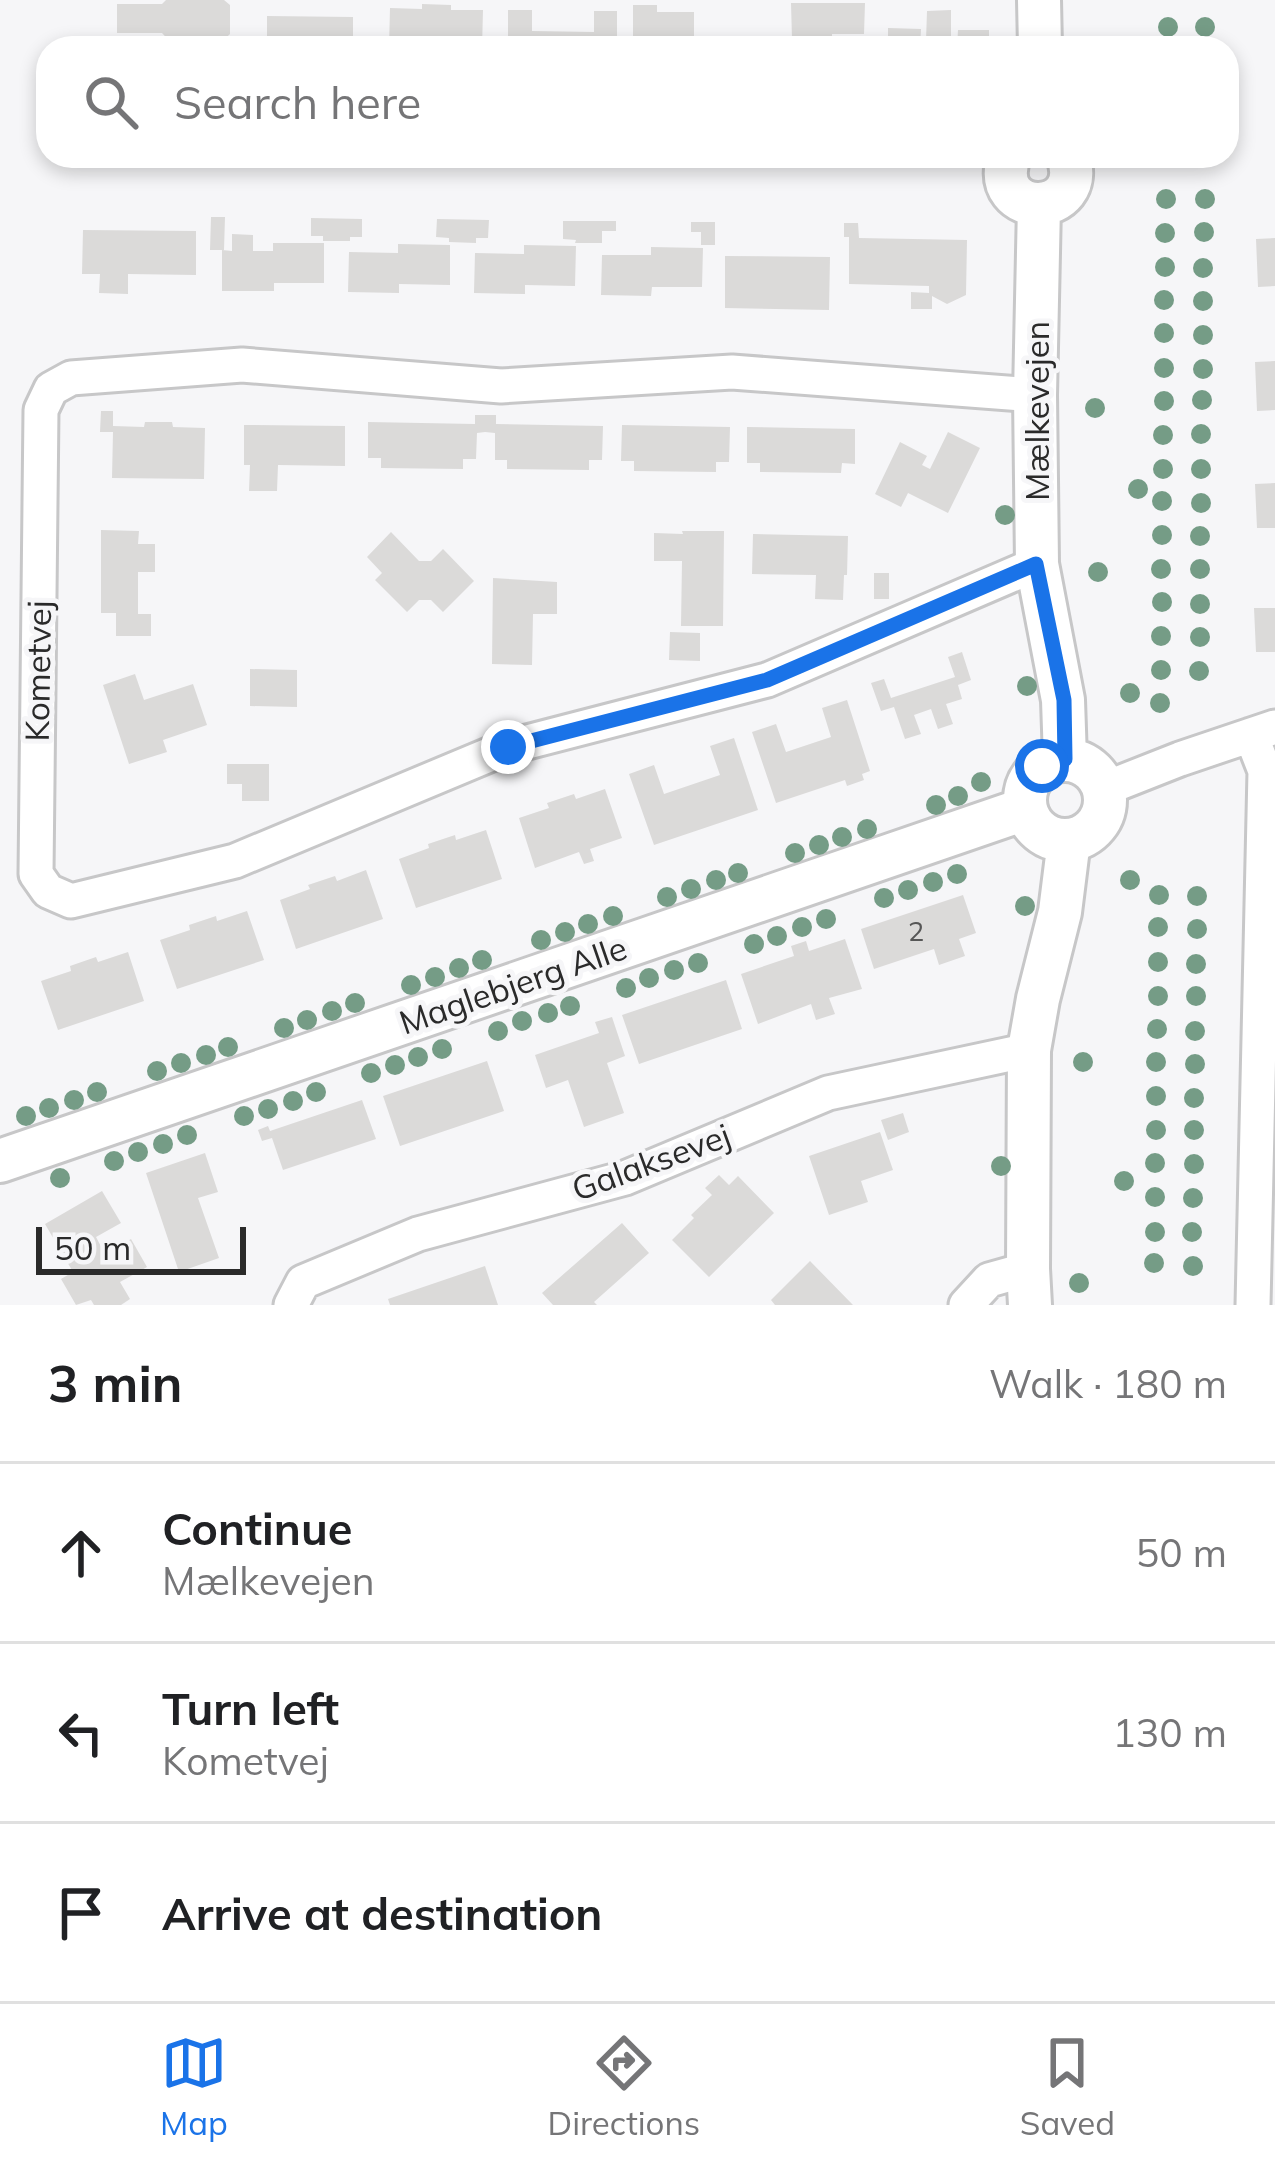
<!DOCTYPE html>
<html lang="en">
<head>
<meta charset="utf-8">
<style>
	body { margin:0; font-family:Mulish,sans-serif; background:#f6f6f6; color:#202124 }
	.scale { position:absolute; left:36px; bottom:30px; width:210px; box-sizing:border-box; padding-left:12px; border:6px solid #2a2a2a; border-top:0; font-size:33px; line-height:42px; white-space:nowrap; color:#2a2a2a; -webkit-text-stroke:9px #f6f6f8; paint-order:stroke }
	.stop { position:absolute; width:36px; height:36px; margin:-27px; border:9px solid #1a73e8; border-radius:50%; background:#fff }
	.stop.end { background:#1a73e8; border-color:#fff; box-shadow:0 3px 12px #0008 }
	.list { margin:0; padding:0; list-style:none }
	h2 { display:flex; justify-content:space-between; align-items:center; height:156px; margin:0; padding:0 48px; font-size:51px }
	h2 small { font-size:39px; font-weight:400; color:#757577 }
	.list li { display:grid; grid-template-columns:78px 1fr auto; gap:36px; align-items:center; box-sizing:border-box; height:180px; padding:0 48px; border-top:3px solid #e0e0e0 }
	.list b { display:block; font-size:45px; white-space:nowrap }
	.list p { margin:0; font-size:39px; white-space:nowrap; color:#757577 }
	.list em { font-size:39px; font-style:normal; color:#757577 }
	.icon { flex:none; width:66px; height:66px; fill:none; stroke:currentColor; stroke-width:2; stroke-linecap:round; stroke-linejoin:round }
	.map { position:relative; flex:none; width:1275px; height:1305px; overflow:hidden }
	.search { position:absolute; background:#fff; box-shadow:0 6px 18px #0003; left:36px; right:36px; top:36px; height:132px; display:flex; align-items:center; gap:30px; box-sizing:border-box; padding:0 42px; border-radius:36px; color:#757577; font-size:45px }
	.sheet { height:696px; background:#fff }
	nav { display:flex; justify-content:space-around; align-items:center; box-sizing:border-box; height:168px; border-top:3px solid #e0e0e0; background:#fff; font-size:33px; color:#757577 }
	nav a { display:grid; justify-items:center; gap:6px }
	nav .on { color:#1a73e8 }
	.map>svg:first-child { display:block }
	.building { fill:#dbdad9 }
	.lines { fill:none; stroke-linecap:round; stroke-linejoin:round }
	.minor-casing { stroke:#c7c7c8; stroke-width:39 }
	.tertiary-casing { stroke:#c7c7c8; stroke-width:48 }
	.minor { stroke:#fff; stroke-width:33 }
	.tertiary { stroke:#fff; stroke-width:42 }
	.tree { fill:#759c86 }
	.route { stroke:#1a73e8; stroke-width:15 }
	.labels { text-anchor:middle; stroke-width:10; stroke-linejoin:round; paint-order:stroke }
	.number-label { font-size:27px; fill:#565656 }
	.street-label { font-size:33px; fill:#2a2a2a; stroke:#f6f6f8 }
</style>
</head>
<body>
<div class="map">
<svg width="1275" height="1305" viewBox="0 0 1275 1305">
	<rect width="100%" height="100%" fill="#f6f6f8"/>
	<!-- building -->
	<path class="building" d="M166,0H224L230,5V34L215,48H176L162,33H117V4H162Z
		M791,3H865L864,34H832V48H759V38L792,39Z
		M422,4L451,5V10H483L482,48H389L390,8L422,9Z
		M633,5H657V12H694V48H641V43H633Z
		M508,10H532V31L594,32V11H617V48H508Z
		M951,10V42L926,41L927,11Z
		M267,16L353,17V48H267Z
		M888,28L921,29L920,48H888Z
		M958,30H989V48H957Z
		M211,217H225L224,250H210Z
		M311,218L362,219V237H350V241H323V236H311Z
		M437,219L489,220L488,238H476V243L449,242V238L436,237Z
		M563,221H616V231H602V243H575L576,240L563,239Z
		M691,222H715V245H701V232H691Z
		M844,223H858L859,238L967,240L966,295L947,304L932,296V309H911V292L929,293V286L849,284V237H844Z
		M83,230L196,231V275L128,274V294L99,293L100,274H82Z
		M232,234L253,235V251H273V243H324V283H274V291H222V250L232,251Z
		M1275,238V286L1258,287L1256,239Z
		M398,244L450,245V285L399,284V293L348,292L349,252L398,253Z
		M524,245L576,246L575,286L525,285V294L474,293L475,253L524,254Z
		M651,247L703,248L702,287H652L651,296L601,295L602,255H651Z
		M725,256L830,257L829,310L725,308Z
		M1275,361V410L1257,411L1255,362Z
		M101,411H113V426L144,427L145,422H172L173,427L205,428L204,479L112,478L113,432H100Z
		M475,415H496V424L603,426L602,460H589V470L507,469V460H495V433L485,432L477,433L476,459H463V469L381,468V458H368V422L475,424Z
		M244,425L345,426V466L278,465L277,491H249L250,465H244Z
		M622,425L730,427L729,462H716V472L634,471V461H621Z
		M747,427L855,429V464L842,463L841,473L760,472V463H747Z
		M948,432L980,448L948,513L908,493L901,507L875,494L900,442L927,456L922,465L930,469Z
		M1275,483V528H1257L1255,484Z
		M101,530L139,531L138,544H155V572H138V614H151V636H116V613H101Z
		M682,531H724L723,626H681L682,561H654V533L683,534Z
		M391,532L419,561H431L443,549L474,581L443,612L431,600H419L407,612L375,580L382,573L367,557Z
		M753,534L848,536L847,575H844L843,600L815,599L816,575L752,574Z
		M874,573H889V599H874Z
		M493,578L557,582V614H533L532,665L492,664Z
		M1254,608H1275V652H1256Z
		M670,632L700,633V661L669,660Z
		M962,652L971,680L958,685L962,699L946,704L953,724L938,729L931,709L914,715L921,734L905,739L894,707L881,711L871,683L884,679L891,698L955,677L948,657Z
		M250,669L297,670V707L250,706Z
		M135,674L144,700L193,684L207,725L163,740L167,752L129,764L103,685Z
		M847,700L870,771L862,774L864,780L847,786L845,780L776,803L752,732L776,724L786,752L831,737L822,708Z
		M734,738L758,810L654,845L629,774L654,765L664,794L720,775L710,746Z
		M227,764H269V801H242V784H227Z
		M605,789L622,838L590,849L594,861L584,864L579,852L535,868L519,818L549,808L547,803L574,794L576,799Z
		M486,830L502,879L416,908L399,859L429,848L428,844L455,835L456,840Z
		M366,870L383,919L296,949L280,900L310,889L308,885L335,876L337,881Z
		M963,895L976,933L959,939L965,956L939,965L934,949L874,969L861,929Z
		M247,911L264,960L177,989L160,940L190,930L189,925L216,916L217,921Z
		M845,939L862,989L829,998L835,1014L816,1020L811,1004L758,1024L741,974L794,956L791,946L806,941L809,951Z
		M128,952L144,1001L58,1030L41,981L71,971L70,966L96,957L98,962Z
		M726,980L742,1029L639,1064L622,1015Z
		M612,1017L625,1056L607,1063L624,1113L584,1127L568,1080L546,1088L535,1055L599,1033L595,1022Z
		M487,1061L504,1111L400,1146L383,1096Z
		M362,1100L376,1139L283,1170L272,1138L262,1141L258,1130L268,1126L270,1131Z
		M903,1113L909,1132L888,1140L881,1120Z
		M880,1132L893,1170L861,1181L868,1202L829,1215L809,1156Z
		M205,1153L218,1192L198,1198L219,1258L179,1272L146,1173Z
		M719,1175L729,1185L738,1176L774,1213L709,1277L672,1240L694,1218L691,1215L712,1195L705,1188Z
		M102,1191L121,1223L96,1237L105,1254L131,1239L147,1267L120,1282L130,1299L121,1305H94L91,1300L76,1305L61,1279L73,1272L45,1224Z
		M622,1223L649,1253L594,1302L597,1305H553L542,1293Z
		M810,1261L853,1305H775L771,1300Z
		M485,1266L498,1305H390L388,1299Z"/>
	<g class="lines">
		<!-- minor casing -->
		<g class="minor-casing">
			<path id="minor" d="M1035,395L732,372L501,386L242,365L71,378L51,389L41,410L36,874L48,891L71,901L235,861L508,747L767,680L1037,564
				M1251,735L1265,771L1253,1305
				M1104,789L1180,759L1275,727
				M291,1305L303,1282L418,1234L625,1178L828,1093L1029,1050
				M966,1305L989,1280L1028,1269"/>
		</g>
		<!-- tertiary casing -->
		<g class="tertiary-casing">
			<path id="tertiary" d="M1039,0L1040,48
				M1009,156C987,221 1090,219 1068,156
				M1039,205L1035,395L1037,564L1063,700L1065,759
				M1025 800a40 40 0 1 1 80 0a40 40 0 1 1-80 0Z
				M0,1161L1025,809
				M1030,1305L1028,1269L1029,1050L1038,999L1060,912L1069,840"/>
		</g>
		<!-- minor -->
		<use href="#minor" class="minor"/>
		<!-- tertiary -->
		<use href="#tertiary" class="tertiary"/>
	</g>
	<!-- trees -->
	<g class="tree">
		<circle cx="1168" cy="27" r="10"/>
		<circle cx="1205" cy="27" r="10"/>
		<circle cx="1166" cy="199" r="10"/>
		<circle cx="1205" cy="199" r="10"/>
		<circle cx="1204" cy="232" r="10"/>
		<circle cx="1165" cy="233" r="10"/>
		<circle cx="1165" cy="267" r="10"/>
		<circle cx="1203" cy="268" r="10"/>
		<circle cx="1164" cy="300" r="10"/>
		<circle cx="1203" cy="301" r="10"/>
		<circle cx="1164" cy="333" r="10"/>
		<circle cx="1203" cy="335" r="10"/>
		<circle cx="1164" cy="368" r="10"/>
		<circle cx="1203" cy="369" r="10"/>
		<circle cx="1202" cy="400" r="10"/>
		<circle cx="1164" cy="401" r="10"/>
		<circle cx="1095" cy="408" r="10"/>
		<circle cx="1201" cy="434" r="10"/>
		<circle cx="1163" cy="435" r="10"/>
		<circle cx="1163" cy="469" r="10"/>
		<circle cx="1201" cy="469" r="10"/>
		<circle cx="1138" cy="489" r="10"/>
		<circle cx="1162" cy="501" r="10"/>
		<circle cx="1201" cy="503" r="10"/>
		<circle cx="1005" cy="515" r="10"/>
		<circle cx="1162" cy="535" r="10"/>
		<circle cx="1200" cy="536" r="10"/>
		<circle cx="1161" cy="569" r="10"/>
		<circle cx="1200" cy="569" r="10"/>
		<circle cx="1098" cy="572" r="10"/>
		<circle cx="1162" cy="602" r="10"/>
		<circle cx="1200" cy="604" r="10"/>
		<circle cx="1161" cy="636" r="10"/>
		<circle cx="1200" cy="637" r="10"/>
		<circle cx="1161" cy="670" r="10"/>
		<circle cx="1199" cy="671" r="10"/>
		<circle cx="1027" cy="686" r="10"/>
		<circle cx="1130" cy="693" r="10"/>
		<circle cx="1160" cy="703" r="10"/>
		<circle cx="981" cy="782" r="10"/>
		<circle cx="958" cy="796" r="10"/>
		<circle cx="936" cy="805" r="10"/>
		<circle cx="867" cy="829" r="10"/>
		<circle cx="842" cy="837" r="10"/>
		<circle cx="819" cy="845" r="10"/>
		<circle cx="795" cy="853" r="10"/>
		<circle cx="738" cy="873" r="10"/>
		<circle cx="957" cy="874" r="10"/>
		<circle cx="716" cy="880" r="10"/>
		<circle cx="1130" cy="880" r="10"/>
		<circle cx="933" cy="882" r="10"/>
		<circle cx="691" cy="889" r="10"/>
		<circle cx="908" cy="890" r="10"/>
		<circle cx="1159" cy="895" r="10"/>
		<circle cx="1197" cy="896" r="10"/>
		<circle cx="667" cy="897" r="10"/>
		<circle cx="884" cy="898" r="10"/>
		<circle cx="1025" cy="906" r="10"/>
		<circle cx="613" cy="916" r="10"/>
		<circle cx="826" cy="919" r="10"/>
		<circle cx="588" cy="924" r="10"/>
		<circle cx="802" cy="927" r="10"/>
		<circle cx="1158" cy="927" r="10"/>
		<circle cx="1197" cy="929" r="10"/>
		<circle cx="565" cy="932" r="10"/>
		<circle cx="777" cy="936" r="10"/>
		<circle cx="541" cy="940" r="10"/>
		<circle cx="754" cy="944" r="10"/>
		<circle cx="482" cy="960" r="10"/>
		<circle cx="1158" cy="962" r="10"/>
		<circle cx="698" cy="963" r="10"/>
		<circle cx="1196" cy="964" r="10"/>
		<circle cx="459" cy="968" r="10"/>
		<circle cx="674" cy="970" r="10"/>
		<circle cx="435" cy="977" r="10"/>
		<circle cx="649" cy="978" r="10"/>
		<circle cx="411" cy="985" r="10"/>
		<circle cx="626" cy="988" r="10"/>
		<circle cx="1158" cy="996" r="10"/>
		<circle cx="1196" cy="996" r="10"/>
		<circle cx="355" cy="1003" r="10"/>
		<circle cx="570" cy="1006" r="10"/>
		<circle cx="332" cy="1011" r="10"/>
		<circle cx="548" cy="1013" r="10"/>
		<circle cx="307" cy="1020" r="10"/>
		<circle cx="522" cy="1021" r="10"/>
		<circle cx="284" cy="1028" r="10"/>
		<circle cx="1157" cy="1029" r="10"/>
		<circle cx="498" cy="1031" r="10"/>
		<circle cx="1195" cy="1031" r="10"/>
		<circle cx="228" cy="1047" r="10"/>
		<circle cx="442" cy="1049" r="10"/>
		<circle cx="206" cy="1055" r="10"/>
		<circle cx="418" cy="1057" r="10"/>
		<circle cx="1083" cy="1062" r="10"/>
		<circle cx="1156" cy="1062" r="10"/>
		<circle cx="181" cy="1063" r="10"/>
		<circle cx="1195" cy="1064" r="10"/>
		<circle cx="395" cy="1065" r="10"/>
		<circle cx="157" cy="1071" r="10"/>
		<circle cx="371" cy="1073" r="10"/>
		<circle cx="97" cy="1092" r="10"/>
		<circle cx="316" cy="1092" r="10"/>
		<circle cx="1156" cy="1096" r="10"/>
		<circle cx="1194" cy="1098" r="10"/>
		<circle cx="74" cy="1100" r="10"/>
		<circle cx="293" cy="1101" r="10"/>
		<circle cx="49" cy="1108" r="10"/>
		<circle cx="268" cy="1109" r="10"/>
		<circle cx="26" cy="1116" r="10"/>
		<circle cx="244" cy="1116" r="10"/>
		<circle cx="1156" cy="1130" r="10"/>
		<circle cx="1194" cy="1130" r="10"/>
		<circle cx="187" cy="1135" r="10"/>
		<circle cx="163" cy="1144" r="10"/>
		<circle cx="138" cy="1152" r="10"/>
		<circle cx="114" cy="1161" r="10"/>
		<circle cx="1155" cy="1163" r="10"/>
		<circle cx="1194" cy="1164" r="10"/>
		<circle cx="1001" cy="1166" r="10"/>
		<circle cx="60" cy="1178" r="10"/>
		<circle cx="1124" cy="1181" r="10"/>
		<circle cx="1155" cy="1197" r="10"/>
		<circle cx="1193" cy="1198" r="10"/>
		<circle cx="1155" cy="1232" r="10"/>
		<circle cx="1192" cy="1232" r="10"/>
		<circle cx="1154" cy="1263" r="10"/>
		<circle cx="1193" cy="1266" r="10"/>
		<circle cx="1079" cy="1283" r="10"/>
	</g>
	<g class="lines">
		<!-- route -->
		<path class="route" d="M508,747L767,680L1036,564L1064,700L1065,759L1042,766"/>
	</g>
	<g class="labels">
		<!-- number labels -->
		<g class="number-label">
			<text x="916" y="941">2</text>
		</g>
		<!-- street labels -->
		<g class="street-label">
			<text transform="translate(1037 411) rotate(-90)" y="12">Mælkevejen</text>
			<text transform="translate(38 671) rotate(-89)" y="12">Kometvej</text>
			<text transform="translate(513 985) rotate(-19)" y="12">Maglebjerg Alle</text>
			<text transform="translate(651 1162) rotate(-20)" y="12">Galaksevej</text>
		</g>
	</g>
</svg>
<div class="scale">50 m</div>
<div class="stop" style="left:1042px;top:766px"></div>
<div class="stop end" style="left:508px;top:747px"></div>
<div class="search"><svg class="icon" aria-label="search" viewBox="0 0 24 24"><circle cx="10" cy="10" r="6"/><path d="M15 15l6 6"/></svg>Search here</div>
</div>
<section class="sheet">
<h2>3 min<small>Walk · 180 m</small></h2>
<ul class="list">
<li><svg class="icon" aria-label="ahead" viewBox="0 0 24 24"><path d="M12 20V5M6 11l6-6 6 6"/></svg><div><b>Continue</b><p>Mælkevejen</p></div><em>50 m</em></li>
<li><svg class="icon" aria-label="left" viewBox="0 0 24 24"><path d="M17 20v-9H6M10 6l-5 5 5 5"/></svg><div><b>Turn left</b><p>Kometvej</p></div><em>130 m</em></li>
<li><svg class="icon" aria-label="arrive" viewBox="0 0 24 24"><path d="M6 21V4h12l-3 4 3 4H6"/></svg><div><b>Arrive at destination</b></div></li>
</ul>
</section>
<nav>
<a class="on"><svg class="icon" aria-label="map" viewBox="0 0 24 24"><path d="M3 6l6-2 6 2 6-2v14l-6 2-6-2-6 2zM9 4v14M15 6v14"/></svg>Map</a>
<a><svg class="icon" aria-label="directions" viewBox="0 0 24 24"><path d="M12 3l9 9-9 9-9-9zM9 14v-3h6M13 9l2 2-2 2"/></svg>Directions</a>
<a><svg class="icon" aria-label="saved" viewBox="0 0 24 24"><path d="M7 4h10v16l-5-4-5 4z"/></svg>Saved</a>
</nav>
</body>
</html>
